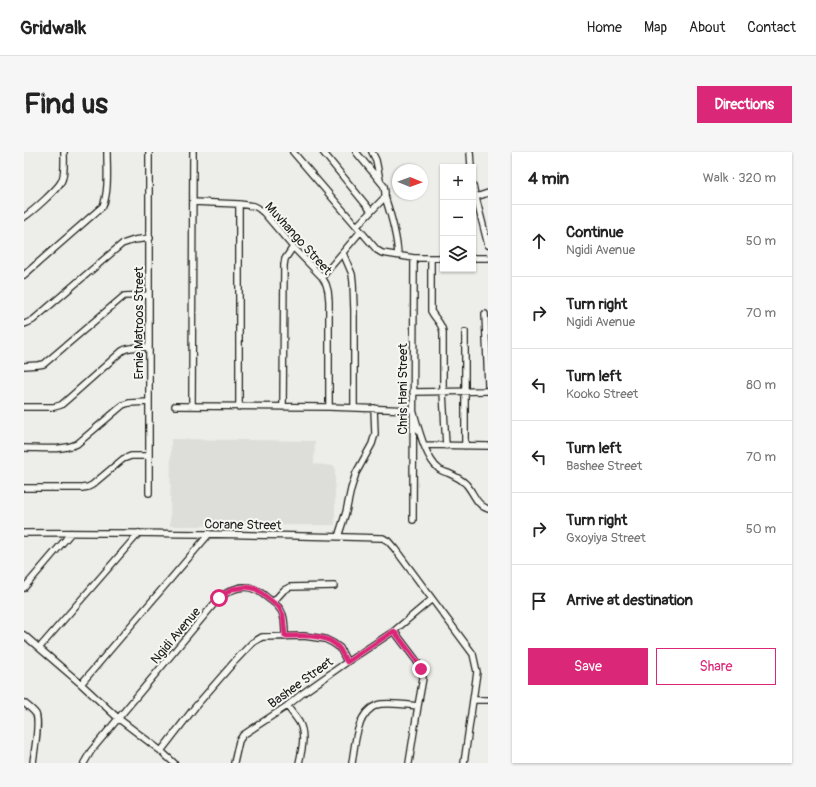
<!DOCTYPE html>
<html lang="en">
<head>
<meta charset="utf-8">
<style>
	body { margin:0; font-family:Pangolin,sans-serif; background:#f6f6f6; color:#222 }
	.controls { position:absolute; right:12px; top:12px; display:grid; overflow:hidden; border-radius:0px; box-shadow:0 1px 3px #0004 }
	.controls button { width:36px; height:36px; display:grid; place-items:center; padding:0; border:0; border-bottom:1px solid #e0e0e0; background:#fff; color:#222; font:20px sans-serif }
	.compass { position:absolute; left:368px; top:12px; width:36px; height:36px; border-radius:50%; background:#fff; box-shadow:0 1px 3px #0004; rotate:91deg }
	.stop { position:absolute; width:12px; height:12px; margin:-9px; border:3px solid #db2777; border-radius:50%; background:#fff }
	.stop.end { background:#db2777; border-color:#fff; box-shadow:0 1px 4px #0008 }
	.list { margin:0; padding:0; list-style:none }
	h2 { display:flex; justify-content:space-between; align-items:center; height:52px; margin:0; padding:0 16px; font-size:17px }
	h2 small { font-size:13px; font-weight:400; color:#767676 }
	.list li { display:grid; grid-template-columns:26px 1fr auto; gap:12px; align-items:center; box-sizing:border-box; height:72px; padding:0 16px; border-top:1px solid #e0e0e0 }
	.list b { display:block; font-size:15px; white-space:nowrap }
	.list p { margin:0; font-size:13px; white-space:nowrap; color:#767676 }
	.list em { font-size:13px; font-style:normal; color:#767676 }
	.actions { display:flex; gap:8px; padding:12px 16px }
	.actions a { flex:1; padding:9px 0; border:1px solid #db2777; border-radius:0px; text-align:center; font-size:14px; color:#db2777 }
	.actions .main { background:#db2777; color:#fff }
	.icon { flex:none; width:22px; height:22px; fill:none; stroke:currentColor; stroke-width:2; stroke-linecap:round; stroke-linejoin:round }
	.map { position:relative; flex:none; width:464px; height:611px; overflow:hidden; border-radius:0px }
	header { display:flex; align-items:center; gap:24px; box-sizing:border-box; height:56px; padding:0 20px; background:#fff; border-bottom:1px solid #e0e0e0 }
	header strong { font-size:19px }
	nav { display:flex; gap:22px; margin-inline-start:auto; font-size:14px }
	.intro { display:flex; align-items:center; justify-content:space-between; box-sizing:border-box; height:96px; padding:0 24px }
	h1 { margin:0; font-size:28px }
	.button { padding:10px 18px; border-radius:0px; background:#db2777; color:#fff; font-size:14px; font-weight:700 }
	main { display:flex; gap:24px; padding:0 24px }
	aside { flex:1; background:#fff; border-radius:0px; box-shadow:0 1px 3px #0004 }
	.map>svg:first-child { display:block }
	.built { fill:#ddddda }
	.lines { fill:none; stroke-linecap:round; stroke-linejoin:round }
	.street-casing { stroke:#1c1c1c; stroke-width:8 }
	.street { stroke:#f6f6f2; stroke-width:5.5 }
	.route { stroke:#db2777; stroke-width:5 }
	.labels { text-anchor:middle; stroke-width:4; stroke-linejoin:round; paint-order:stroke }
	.street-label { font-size:13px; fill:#1c1c1c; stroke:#f6f6f2 }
</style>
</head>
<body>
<header>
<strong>Gridwalk</strong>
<nav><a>Home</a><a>Map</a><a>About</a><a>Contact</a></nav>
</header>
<div class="intro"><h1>Find us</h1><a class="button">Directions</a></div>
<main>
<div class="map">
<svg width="464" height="611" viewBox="0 0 464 611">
	<rect width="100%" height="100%" fill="#edede9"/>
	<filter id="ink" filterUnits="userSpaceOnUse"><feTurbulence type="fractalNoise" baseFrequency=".025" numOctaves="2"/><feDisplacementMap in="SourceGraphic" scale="8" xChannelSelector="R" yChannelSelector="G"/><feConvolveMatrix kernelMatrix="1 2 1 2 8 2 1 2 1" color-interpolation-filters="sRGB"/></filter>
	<g filter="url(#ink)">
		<!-- built -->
		<path class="built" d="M147,287L291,289L290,312L311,314V373L146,374Z"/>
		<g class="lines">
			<!-- street casing -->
			<g class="street-casing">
				<path id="street" d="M125,0V341
					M269,0L353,98L358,101L390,106H419
					M299,0L347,59
					M332,0L360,34L361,40V45L333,74
					M348,0L352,8L356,28
					M446,0L447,15
					M449,34L464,93
					M361,45C367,63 373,83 374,103
					M449,46L464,41
					M169,50L215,52L230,54L234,56L240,61L269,95L298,125L302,132L304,139L305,149V255
					M0,65C8,60 35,36 38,28C41,20 40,8 40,0
					M319,101L328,122L329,130L330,158V256
					M407,106V159C411,167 418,171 419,180V240L422,294
					M449,106H464
					M0,123L79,54C85,39 83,17 83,0
					M298,125L337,79
					M461,162L464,233
					M0,172L3,171L9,168L98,92L110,88L126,86
					M441,180V294
					M0,214L14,213L20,212L100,144L125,143
					M389,240L464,239
					M151,254L305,255L389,258C394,274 401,306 415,317C417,319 421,320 424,321C431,324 437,327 442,332C450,341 452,353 464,357
					M168,254L169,0
					M0,255H30L37,253L44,247L98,199C106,194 116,196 125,195
					M215,255V52
					M259,255L260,113L261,107L269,95
					M400,293L464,294
					M0,296C17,296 37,299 53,292L99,253L105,251L125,250
					M0,336H58L64,335L68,333L99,307L107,304H125
					M389,368L390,106
					M0,381C120,380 239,383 359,386L364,389L371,397L449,502L453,520L440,611
					M314,385L322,360L327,337L332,321L348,292L351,282L350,256
					M0,436L47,381
					M249,450L260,438L266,435L310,434
					M370,479L392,508L397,517L399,526L394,554L385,611
					M0,483L57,532L95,567L137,599L150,611
					M16,495L115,381
					M57,532L185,382
					M449,548H464
					M0,551C4,554 9,558 12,562C16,571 10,600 9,611
					M263,554C267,559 271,564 275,570C282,582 278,598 275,611
					M137,599L171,555L211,509L228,491L238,485L280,484L301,487L309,491L316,496L323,510
					M60,611L67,599L195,446C206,438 219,431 232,438C237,440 241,444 245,447C251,451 257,456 259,463C261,469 261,478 261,485
					M210,611L215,589L219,583L263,554L279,541L323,510L370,479L408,447
					M328,611C331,593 332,561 353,553C361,550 384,553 394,554"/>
			</g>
			<!-- street -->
			<use href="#street" class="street"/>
		</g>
	</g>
	<g class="lines" filter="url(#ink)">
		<!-- route -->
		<path class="route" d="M195,446L208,437L223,435L232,437L255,455L259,463L261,484C279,484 303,481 315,496C318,500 320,506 323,510L370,479L392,508L397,517"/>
	</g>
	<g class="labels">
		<!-- street labels -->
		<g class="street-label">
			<text transform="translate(275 86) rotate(48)" y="5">Muvhango Street</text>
			<text transform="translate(114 171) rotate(-90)" y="5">Ernie Matroos Street</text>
			<text transform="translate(378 237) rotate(-90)" y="5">Chris Hani Street</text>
			<text transform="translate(219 372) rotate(1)" y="5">Corane Street</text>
			<text transform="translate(151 483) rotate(-50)" y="5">Ngidi Avenue</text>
			<text transform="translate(276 530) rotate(-36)" y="5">Bashee Street</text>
		</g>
	</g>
</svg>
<div class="controls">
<button>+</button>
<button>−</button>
<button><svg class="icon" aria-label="layers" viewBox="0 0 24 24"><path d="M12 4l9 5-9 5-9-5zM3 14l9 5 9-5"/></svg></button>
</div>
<svg class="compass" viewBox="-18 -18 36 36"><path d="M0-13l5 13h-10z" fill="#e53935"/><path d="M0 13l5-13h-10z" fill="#767676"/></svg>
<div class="stop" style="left:195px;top:446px"></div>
<div class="stop end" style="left:397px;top:517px"></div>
</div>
<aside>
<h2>4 min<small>Walk · 320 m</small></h2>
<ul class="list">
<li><svg class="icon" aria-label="ahead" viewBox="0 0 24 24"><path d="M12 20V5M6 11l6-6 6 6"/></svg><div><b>Continue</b><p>Ngidi Avenue</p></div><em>50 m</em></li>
<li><svg class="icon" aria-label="right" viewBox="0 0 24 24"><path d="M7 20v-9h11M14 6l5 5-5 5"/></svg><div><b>Turn right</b><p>Ngidi Avenue</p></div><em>70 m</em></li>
<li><svg class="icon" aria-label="left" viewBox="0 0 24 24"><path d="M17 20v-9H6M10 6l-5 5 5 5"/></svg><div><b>Turn left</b><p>Kooko Street</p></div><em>80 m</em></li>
<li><svg class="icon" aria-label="left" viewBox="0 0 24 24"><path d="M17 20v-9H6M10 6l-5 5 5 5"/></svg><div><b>Turn left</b><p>Bashee Street</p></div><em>70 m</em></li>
<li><svg class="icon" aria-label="right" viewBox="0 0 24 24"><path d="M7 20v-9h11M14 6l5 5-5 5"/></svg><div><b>Turn right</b><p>Gxoyiya Street</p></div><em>50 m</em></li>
<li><svg class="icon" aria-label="arrive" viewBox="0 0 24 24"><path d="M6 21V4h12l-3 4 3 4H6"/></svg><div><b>Arrive at destination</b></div></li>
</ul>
<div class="actions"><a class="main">Save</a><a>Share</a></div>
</aside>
</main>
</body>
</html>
